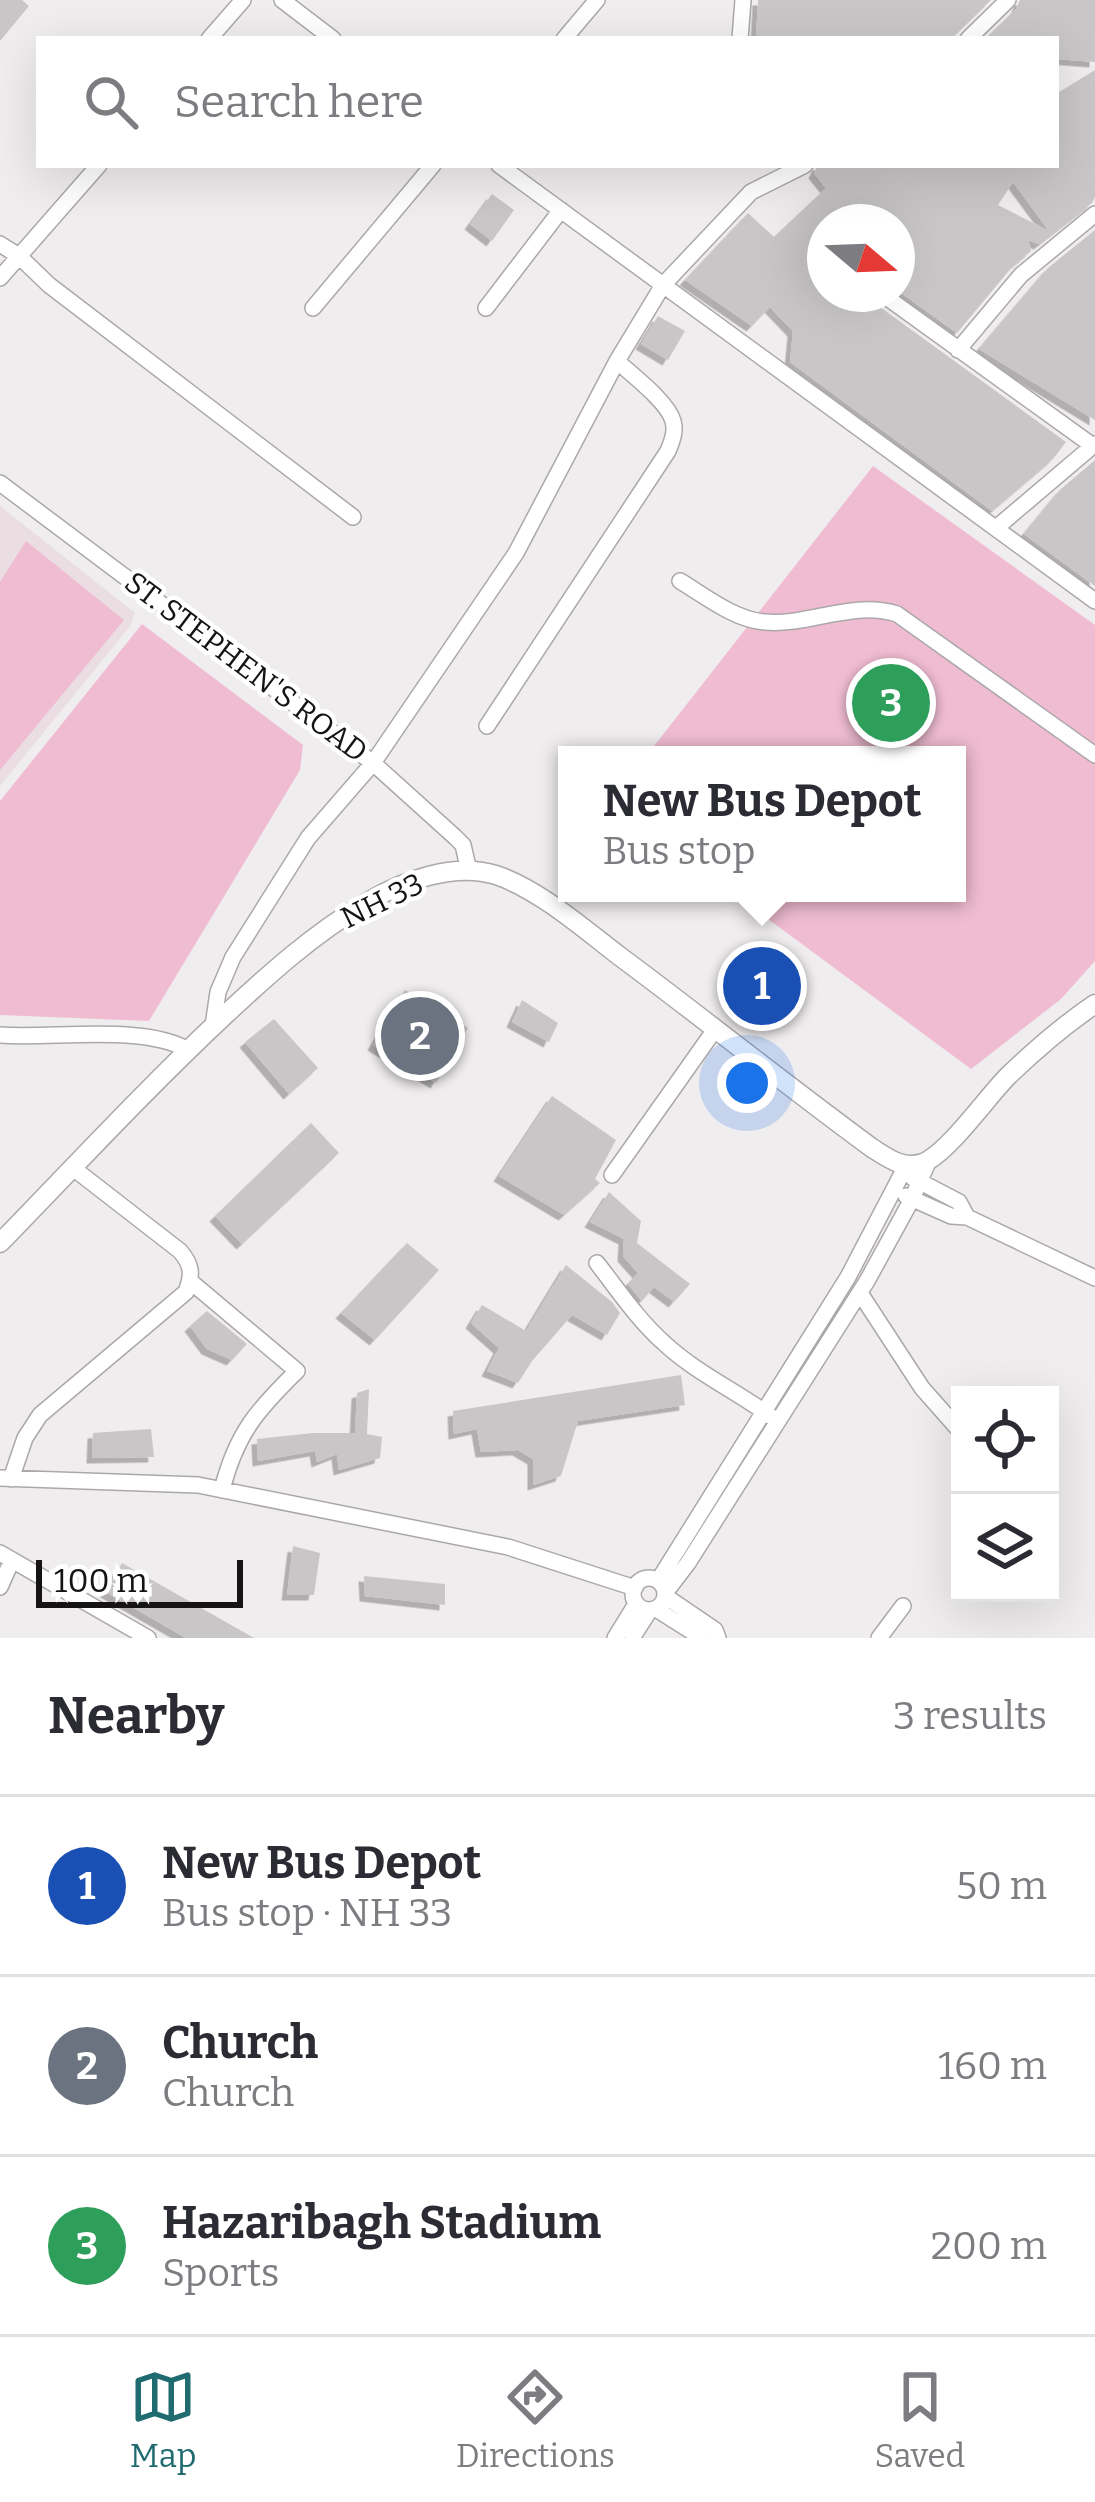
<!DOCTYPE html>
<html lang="en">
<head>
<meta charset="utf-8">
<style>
	body { margin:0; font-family:Bitter,serif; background:#f7f7f7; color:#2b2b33 }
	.controls { position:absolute; right:36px; bottom:36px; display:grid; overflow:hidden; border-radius:0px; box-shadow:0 12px 48px #0002 }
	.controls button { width:108px; height:108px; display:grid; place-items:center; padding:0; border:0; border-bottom:3px solid #e1e1e2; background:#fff; color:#2b2b33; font:60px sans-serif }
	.compass { position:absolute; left:807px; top:204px; width:108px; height:108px; border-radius:50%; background:#fff; box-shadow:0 12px 48px #0002; rotate:109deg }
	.scale { position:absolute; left:36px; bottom:30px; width:207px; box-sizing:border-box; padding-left:12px; border:6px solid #151314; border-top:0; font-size:33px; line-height:42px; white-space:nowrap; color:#151314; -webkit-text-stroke:9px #fff; paint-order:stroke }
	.you { position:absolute; left:747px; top:1083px; width:42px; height:42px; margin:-30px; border:9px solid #fff; border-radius:50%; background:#1a73e8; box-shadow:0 0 0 18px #1a73e833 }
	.badge { display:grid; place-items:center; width:78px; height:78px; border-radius:50%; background:#1f6b70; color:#fff; font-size:39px; font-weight:700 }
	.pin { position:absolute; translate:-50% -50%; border:6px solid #fff; box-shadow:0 3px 12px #0006 }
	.popup { position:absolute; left:558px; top:746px; width:408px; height:156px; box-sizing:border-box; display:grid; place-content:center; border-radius:0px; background:#fff; filter:drop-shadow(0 3px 9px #0005); font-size:39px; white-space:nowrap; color:#7c7c81 }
	.popup b { font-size:45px; color:#2b2b33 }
	.popup::after { content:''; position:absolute; left:50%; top:100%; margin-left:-24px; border:24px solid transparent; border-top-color:#fff }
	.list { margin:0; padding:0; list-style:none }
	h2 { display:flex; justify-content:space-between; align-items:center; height:156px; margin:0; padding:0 48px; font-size:51px }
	h2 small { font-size:39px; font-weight:400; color:#7c7c81 }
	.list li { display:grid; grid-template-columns:78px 1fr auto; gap:36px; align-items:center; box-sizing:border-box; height:180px; padding:0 48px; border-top:3px solid #e1e1e2 }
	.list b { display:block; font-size:45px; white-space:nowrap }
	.list p { margin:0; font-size:39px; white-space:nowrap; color:#7c7c81 }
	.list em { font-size:39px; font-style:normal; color:#7c7c81 }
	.icon { flex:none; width:66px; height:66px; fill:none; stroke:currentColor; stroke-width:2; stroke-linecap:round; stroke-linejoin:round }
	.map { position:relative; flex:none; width:1095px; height:1638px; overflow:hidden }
	.search { position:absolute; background:#fff; box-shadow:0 12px 48px #0002; left:36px; right:36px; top:36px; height:132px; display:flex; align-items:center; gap:30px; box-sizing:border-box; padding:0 42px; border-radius:0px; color:#7c7c81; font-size:45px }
	.sheet { height:696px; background:#fff }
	nav { display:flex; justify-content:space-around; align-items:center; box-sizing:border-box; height:168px; border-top:3px solid #e1e1e2; background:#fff; font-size:33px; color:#7c7c81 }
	nav a { display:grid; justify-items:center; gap:6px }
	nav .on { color:#1f6b70 }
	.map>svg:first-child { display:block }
	.built { fill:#eadee3 }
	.green { fill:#f0bcd1 }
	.building { fill:#c9c6c7; fill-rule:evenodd; filter:url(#shadow) }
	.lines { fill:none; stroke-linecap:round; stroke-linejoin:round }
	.minor-casing { stroke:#aca8a9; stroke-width:18 }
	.major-casing { stroke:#aca8a9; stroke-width:21 }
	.minor { stroke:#fff; stroke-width:15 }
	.major { stroke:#fff; stroke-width:18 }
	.labels { text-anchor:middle; stroke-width:9; stroke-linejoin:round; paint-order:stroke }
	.street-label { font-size:30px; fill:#151314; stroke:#fff }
</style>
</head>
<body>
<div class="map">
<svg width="1095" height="1638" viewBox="0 0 1095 1638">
	<defs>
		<filter id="shadow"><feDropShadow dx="-5.5" dy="5.5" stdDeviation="0" flood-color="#0004"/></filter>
	</defs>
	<rect width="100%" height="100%" fill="#f0edee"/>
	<!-- built -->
	<path class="built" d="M0,506L135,613L131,625L0,786Z"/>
	<!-- green -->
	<path class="green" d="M873,466L1095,625V961L1061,999L971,1069L733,893H957V755H647Z
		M26,541L124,620L0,770V582Z
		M142,624L303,745L300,770L149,1021L0,1015V801Z"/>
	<!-- building -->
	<path class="building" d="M0,0H22L29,6L0,41Z
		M758,0H991L951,39H756Z
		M1020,0H1095V62L1056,59V39H985L1016,9Z
		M1095,70V197L1092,203L1039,244L1028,240L1031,251L1012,267L957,333L897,290V222H825V294H852L880,307L1066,442L1053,459L992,511L790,362L793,331L770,307L752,326L685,280L748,213L774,237L826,188L814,173L818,165H1056V94ZM1013,182L1049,231L998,205Z
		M492,194L514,210L492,241L470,224Z
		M1095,230V420L979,349L1048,268Z
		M658,316L685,331L668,360L641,344Z
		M1095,460V586L1024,534L1061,489Z
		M405,990L468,1028L436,1083L373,1045Z
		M522,1000L558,1023L549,1042L512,1022Z
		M274,1019L318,1068L289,1094L245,1042Z
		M552,1096L616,1140L595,1179L600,1183L564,1215L499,1176Z
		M311,1123L339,1153L242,1244L215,1216Z
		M609,1192L641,1221L637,1243L690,1284L674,1302L654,1287L642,1301L628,1284L638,1273L623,1256L624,1239L590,1222Z
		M407,1243L439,1270L375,1340L341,1313Z
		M566,1265L612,1302L620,1313L607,1335L572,1315L532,1361L518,1383L487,1371L499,1348L471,1323L482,1305L526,1331Z
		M207,1311L247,1344L232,1360L207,1349L190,1326Z
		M681,1375L685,1405L578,1421L561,1476L533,1485V1459L518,1450L481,1452L477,1429L454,1434L453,1411Z
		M369,1389L367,1434L382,1437L380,1458L339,1470L337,1454L317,1462L315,1451L258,1461L257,1439L313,1433H355L357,1393Z
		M151,1429L154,1457L92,1458L93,1433Z
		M293,1546L320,1553L314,1595H287Z
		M122,1563L254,1638H186L106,1592Z
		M364,1576L445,1584V1605L365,1596Z"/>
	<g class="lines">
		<!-- minor casing -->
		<g class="minor-casing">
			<path id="minor" d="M282,0L333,39
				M209,39L243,0
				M564,39L597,0
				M740,39L743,0
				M968,39L1008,0
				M499,165L1095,601
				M0,244L19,256L49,285L353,517
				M0,278L99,165
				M882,294L1093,446
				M313,308L433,165
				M486,308L561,210
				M958,350L1021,275L1095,214
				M0,483L373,763L455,837L463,845L469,871
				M996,528L1095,444
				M680,581C705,596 735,620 765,622C809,626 852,600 897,614L1095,755
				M487,726L668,451C672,441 676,432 673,421C668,402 632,375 617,361
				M213,1026L218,992L233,957L308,838L373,763L516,553L617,361L663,285L751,192L805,165
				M0,1035C53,1039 144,1024 188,1050
				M612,1175L716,1028
				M913,1178L959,1202L967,1217
				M906,1196L951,1216L967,1217L1095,1278
				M597,1263C618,1290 638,1320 664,1343C696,1373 738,1392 773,1418
				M190,1281L297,1371C257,1410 236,1434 222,1490
				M860,1293L922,1388L960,1431
				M0,1478L198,1485L508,1547L635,1588
				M11,1479L25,1438L40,1415L186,1292C193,1274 192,1265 180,1251L73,1168
				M0,1553L148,1638
				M633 1594a16 16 0 1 1 32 0a16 16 0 1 1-32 0Z
				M658,1581L848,1277L906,1166
				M0,1587L12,1560
				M665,1593L688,1563L867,1281L912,1199L929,1160
				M665,1596L715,1630L718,1638
				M656,1609L702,1638
				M615,1638L636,1604
				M632,1638L650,1610
				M879,1638L903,1606"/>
		</g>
		<!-- major casing -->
		<g class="major-casing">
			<path id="major" d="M0,1243C74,1167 146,1089 224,1016C268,975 313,934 366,903C402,881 454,862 496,875C538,889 583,928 618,955C703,1018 786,1085 872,1148C888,1158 903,1170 923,1163C948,1153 987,1097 1008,1076C1035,1050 1064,1025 1095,1004"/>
		</g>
		<!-- minor -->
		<use href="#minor" class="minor"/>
		<!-- major -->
		<use href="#major" class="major"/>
	</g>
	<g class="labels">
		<!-- street labels -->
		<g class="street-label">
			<text transform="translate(246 667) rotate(37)" y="10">ST. STEPHEN'S ROAD</text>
			<text transform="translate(382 901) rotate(-26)" y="10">NH 33</text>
		</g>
	</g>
</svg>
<div class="controls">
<button><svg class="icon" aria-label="locate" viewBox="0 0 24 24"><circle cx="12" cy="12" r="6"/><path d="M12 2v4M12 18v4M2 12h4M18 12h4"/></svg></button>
<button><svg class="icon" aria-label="layers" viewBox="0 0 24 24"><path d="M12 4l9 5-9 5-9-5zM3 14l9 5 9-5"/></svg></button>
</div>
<svg class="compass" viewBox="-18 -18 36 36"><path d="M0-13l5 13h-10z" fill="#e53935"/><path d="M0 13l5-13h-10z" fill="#7c7c81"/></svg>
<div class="scale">100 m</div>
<div class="you"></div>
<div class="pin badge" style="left:762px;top:986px;background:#1a4fb4">1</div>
<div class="popup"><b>New Bus Depot</b>Bus stop</div>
<div class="pin badge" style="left:420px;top:1036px;background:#6b7280">2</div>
<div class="pin badge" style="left:891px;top:703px;background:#2e9e5b">3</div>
<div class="search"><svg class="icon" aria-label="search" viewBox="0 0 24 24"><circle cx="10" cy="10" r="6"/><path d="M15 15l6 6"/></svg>Search here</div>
</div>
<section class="sheet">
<h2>Nearby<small>3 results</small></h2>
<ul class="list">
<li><span class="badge" style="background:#1a4fb4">1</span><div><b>New Bus Depot</b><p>Bus stop · NH 33</p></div><em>50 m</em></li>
<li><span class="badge" style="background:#6b7280">2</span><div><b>Church</b><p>Church</p></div><em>160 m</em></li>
<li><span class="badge" style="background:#2e9e5b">3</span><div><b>Hazaribagh Stadium</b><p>Sports</p></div><em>200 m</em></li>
</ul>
</section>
<nav>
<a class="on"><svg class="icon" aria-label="map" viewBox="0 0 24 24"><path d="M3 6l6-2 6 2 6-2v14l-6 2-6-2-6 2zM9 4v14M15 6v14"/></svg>Map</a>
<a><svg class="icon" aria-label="directions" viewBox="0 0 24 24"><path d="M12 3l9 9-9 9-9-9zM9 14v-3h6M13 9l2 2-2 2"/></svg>Directions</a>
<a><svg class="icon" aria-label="saved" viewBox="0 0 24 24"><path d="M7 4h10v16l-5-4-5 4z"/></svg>Saved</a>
</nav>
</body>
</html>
